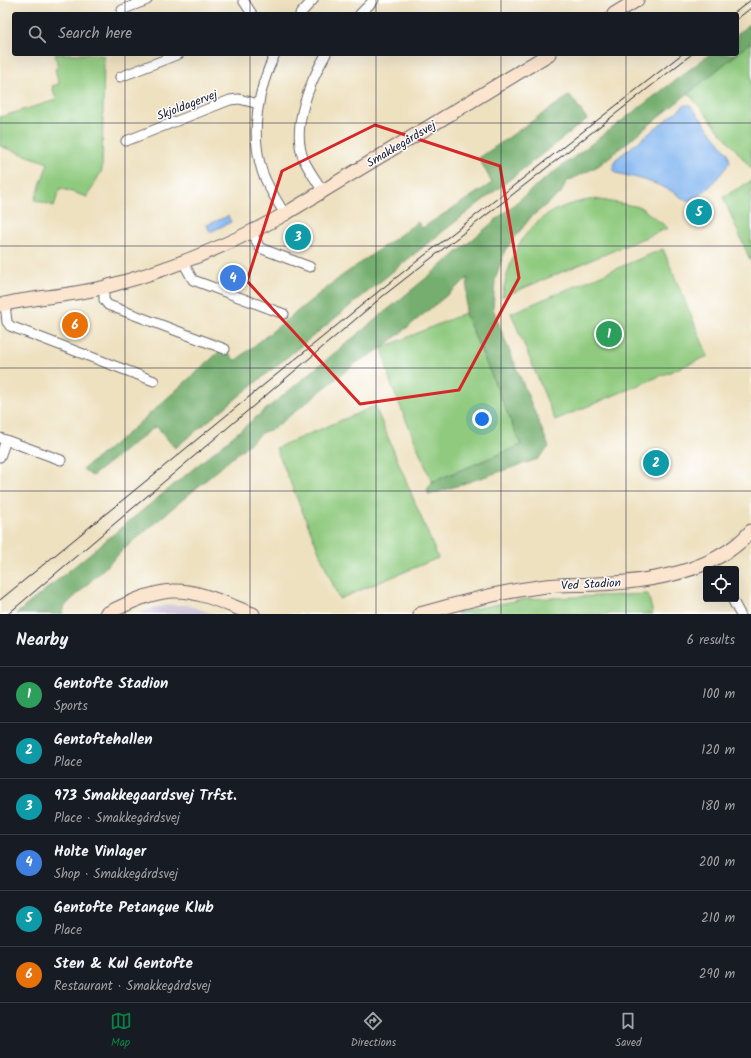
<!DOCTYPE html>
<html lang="en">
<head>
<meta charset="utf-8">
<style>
	body { margin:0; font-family:Kalam,sans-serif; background:#20242c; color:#f1f3f6 }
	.controls { position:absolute; right:12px; bottom:12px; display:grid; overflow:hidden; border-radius:4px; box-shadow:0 4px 16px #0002 }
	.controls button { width:36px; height:36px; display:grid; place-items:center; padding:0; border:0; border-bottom:1px solid #363941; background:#171b24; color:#f1f3f6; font:20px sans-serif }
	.you { position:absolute; left:482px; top:419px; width:14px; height:14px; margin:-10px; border:3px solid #fff; border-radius:50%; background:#1a73e8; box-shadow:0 0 0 6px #1a73e833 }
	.badge { display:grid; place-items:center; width:26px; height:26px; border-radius:50%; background:#0b8043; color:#fff; font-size:13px; font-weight:700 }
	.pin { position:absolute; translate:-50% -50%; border:2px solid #fff; box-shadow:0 1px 4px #0006 }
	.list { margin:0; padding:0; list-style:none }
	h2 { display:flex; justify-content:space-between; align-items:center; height:52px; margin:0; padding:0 16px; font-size:17px }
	h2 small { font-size:13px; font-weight:400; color:#9ea1a6 }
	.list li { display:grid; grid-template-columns:26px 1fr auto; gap:12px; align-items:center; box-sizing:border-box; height:56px; padding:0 16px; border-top:1px solid #363941 }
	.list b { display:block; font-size:15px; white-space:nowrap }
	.list p { margin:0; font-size:13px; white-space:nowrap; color:#9ea1a6 }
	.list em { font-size:13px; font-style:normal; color:#9ea1a6 }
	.icon { flex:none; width:22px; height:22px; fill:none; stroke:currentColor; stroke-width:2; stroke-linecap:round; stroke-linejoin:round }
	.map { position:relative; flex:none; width:751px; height:614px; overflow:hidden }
	.search { position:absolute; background:#171b24; box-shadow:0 4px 16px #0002; left:12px; right:12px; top:12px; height:44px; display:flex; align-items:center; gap:10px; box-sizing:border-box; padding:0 14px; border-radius:4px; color:#9ea1a6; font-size:15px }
	.sheet { height:388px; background:#171b24 }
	nav { display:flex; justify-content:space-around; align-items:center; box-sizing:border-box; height:56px; border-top:1px solid #363941; background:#171b24; font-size:11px; color:#9ea1a6 }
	nav a { display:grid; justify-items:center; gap:2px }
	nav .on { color:#0b8043 }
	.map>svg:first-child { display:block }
	.industrial { fill:#cabfd6 }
	.green { fill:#90ca7f; stroke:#59765d }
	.forest { fill:#74ae6e; stroke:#4b6854 }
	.water { fill:#83b6f0; stroke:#526c96 }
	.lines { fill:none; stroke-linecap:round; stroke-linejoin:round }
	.street-casing { stroke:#69656a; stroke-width:11 }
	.secondary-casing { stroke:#69656a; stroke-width:15 }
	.street { stroke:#fff; stroke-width:9 }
	.secondary { stroke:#fce5cf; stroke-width:13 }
	.tram { stroke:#22223b; stroke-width:1 }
	.marked { fill:none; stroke:#d62828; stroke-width:3; stroke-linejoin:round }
	.grid { fill:none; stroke:#22223b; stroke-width:1; stroke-opacity:0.55 }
	.labels { text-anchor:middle; stroke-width:3; stroke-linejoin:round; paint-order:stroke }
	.street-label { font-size:12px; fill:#22223b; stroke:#fff }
</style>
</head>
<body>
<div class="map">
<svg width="751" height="614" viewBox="0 0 751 614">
	<rect width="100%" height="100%" fill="#fff"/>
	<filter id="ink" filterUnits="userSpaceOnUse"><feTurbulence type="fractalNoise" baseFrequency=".025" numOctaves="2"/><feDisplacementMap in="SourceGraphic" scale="8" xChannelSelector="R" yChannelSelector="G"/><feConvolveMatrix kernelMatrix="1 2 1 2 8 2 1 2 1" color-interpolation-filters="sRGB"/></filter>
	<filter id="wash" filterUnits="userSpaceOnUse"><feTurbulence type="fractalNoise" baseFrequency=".012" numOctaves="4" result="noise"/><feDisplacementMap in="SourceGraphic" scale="16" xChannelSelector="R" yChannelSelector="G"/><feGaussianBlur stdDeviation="0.9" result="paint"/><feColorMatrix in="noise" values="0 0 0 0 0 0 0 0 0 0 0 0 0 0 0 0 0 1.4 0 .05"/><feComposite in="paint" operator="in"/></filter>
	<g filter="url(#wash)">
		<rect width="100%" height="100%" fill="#eee1c0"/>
		<!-- industrial -->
		<path class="industrial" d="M170,605H187L213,614H139L156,607Z"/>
		<!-- green -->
		<path class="green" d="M751,42V168L688,93Z
			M55,54H94L104,56L102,170L87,197L60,188L54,206L35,200L48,163L0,146V117L56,100L52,86L59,84L55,69L58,67Z
			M751,181V262L723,197Z
			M595,199L640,207L668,228L502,297C513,240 534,207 595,199Z
			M663,249L708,356L555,420L511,313Z
			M465,313L521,445L432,482L391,384L382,348Z
			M375,406L438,558L339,599L276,448Z
			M648,594L653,614H457V612L526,599Z"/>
		<!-- forest -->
		<path class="forest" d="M751,23V42L737,54V34Z
			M710,54H737L598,166L566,182L561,193L531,217L505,250L495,280L493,308L502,333L549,447L538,459L429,495L427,490L432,482L521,445L465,313L468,278L382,348L356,363L273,429L263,432L124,549L65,606L62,614H16L447,261L537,185Z
			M570,95L587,119L418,251L175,448L156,426L92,476L83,469L127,434L219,352L229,353L235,361L339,278L418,222L422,228L492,183L479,158Z"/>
		<!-- water -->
		<path class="water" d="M685,105H690L728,153L730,162C719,176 704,198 686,201C668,185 639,178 616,173L613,168L615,160Z
			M228,216L231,222L210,232L207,225Z"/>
	</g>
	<g filter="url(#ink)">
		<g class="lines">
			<!-- street casing -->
			<g class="street-casing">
				<path id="street" d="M243,0L252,14
					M122,10L147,0
					M300,14L313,0
					M360,14L374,0
					M275,54C258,89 250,132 262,171C267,186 277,201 285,214
					M120,77L179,54
					M126,141L230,100L239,99L259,104
					M323,192C317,181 309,171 304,160C290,128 310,82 326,54
					M252,233L260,248L310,267
					M184,264L193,280L284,314
					M104,288V300L108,305L225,349
					M5,304L7,322L10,326L154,381
					M0,438L61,460
					M0,457L6,440
					M732,599L740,614"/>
			</g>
			<!-- secondary casing -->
			<g class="secondary-casing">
				<path id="secondary" d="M614,14L637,0
					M0,305C34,297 70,296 105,287C170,270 226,247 285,214L549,54
					M106,614C126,604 150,592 173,591C200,590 228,605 253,614
					M420,614C459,603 499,592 539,587C558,584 578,585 597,584C648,582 715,573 751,531"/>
			</g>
			<!-- street -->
			<use href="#street" class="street"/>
			<!-- secondary -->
			<use href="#secondary" class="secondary"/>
			<!-- tram -->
			<path class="tram" d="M733,14L751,0
				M737,19L751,8
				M0,600L379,291L682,54
				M8,614L383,296L692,54"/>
		</g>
	</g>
	<!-- marked area -->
	<path class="marked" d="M375,125L500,166L519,278L459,390L360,404L247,281L282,171Z"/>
	<!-- grid -->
	<path class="grid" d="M125,0V14M250,0V14M376,0V14M501,0V14M626,0V14M125,54V614M250,54V614M376,54V614M501,54V614M626,54V614M0,123H751M0,246H751M0,368H751M0,491H751"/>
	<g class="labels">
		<!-- street labels -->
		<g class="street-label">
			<text transform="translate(187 105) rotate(-21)" y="4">Skjoldagervej</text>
			<text transform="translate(401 144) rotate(-31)" y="4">Smakkegårdsvej</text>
			<text transform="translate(591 584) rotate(-3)" y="4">Ved Stadion</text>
		</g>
	</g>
</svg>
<div class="controls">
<button><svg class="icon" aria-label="locate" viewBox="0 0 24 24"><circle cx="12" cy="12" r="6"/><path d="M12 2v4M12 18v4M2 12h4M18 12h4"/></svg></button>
</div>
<div class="you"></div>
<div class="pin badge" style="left:609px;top:334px;background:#2e9e5b">1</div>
<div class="pin badge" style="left:656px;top:463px;background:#0f9aa8">2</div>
<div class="pin badge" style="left:298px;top:237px;background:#0f9aa8">3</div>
<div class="pin badge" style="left:233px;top:278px;background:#3f7fe0">4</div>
<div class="pin badge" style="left:699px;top:212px;background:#0f9aa8">5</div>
<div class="pin badge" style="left:75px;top:325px;background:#e8710a">6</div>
<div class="search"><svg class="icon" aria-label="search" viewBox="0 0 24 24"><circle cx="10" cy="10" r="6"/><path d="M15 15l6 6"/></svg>Search here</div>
</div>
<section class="sheet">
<h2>Nearby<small>6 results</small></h2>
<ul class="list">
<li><span class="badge" style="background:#2e9e5b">1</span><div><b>Gentofte Stadion</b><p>Sports</p></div><em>100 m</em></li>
<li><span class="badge" style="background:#0f9aa8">2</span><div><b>Gentoftehallen</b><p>Place</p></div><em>120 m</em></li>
<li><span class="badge" style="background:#0f9aa8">3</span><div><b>973 Smakkegaardsvej Trfst.</b><p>Place · Smakkegårdsvej</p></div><em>180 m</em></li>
<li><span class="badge" style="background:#3f7fe0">4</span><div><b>Holte Vinlager</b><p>Shop · Smakkegårdsvej</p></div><em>200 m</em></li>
<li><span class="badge" style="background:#0f9aa8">5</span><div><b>Gentofte Petanque Klub</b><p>Place</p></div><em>210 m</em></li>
<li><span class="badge" style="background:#e8710a">6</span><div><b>Sten &amp; Kul Gentofte</b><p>Restaurant · Smakkegårdsvej</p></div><em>290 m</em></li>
</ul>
</section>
<nav>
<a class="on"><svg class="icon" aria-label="map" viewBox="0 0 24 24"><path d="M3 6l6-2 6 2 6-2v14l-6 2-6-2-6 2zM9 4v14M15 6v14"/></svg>Map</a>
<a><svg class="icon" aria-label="directions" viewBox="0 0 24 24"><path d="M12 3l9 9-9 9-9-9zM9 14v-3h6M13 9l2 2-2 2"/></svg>Directions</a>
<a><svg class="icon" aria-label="saved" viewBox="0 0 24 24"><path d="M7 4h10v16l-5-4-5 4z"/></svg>Saved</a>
</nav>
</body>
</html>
